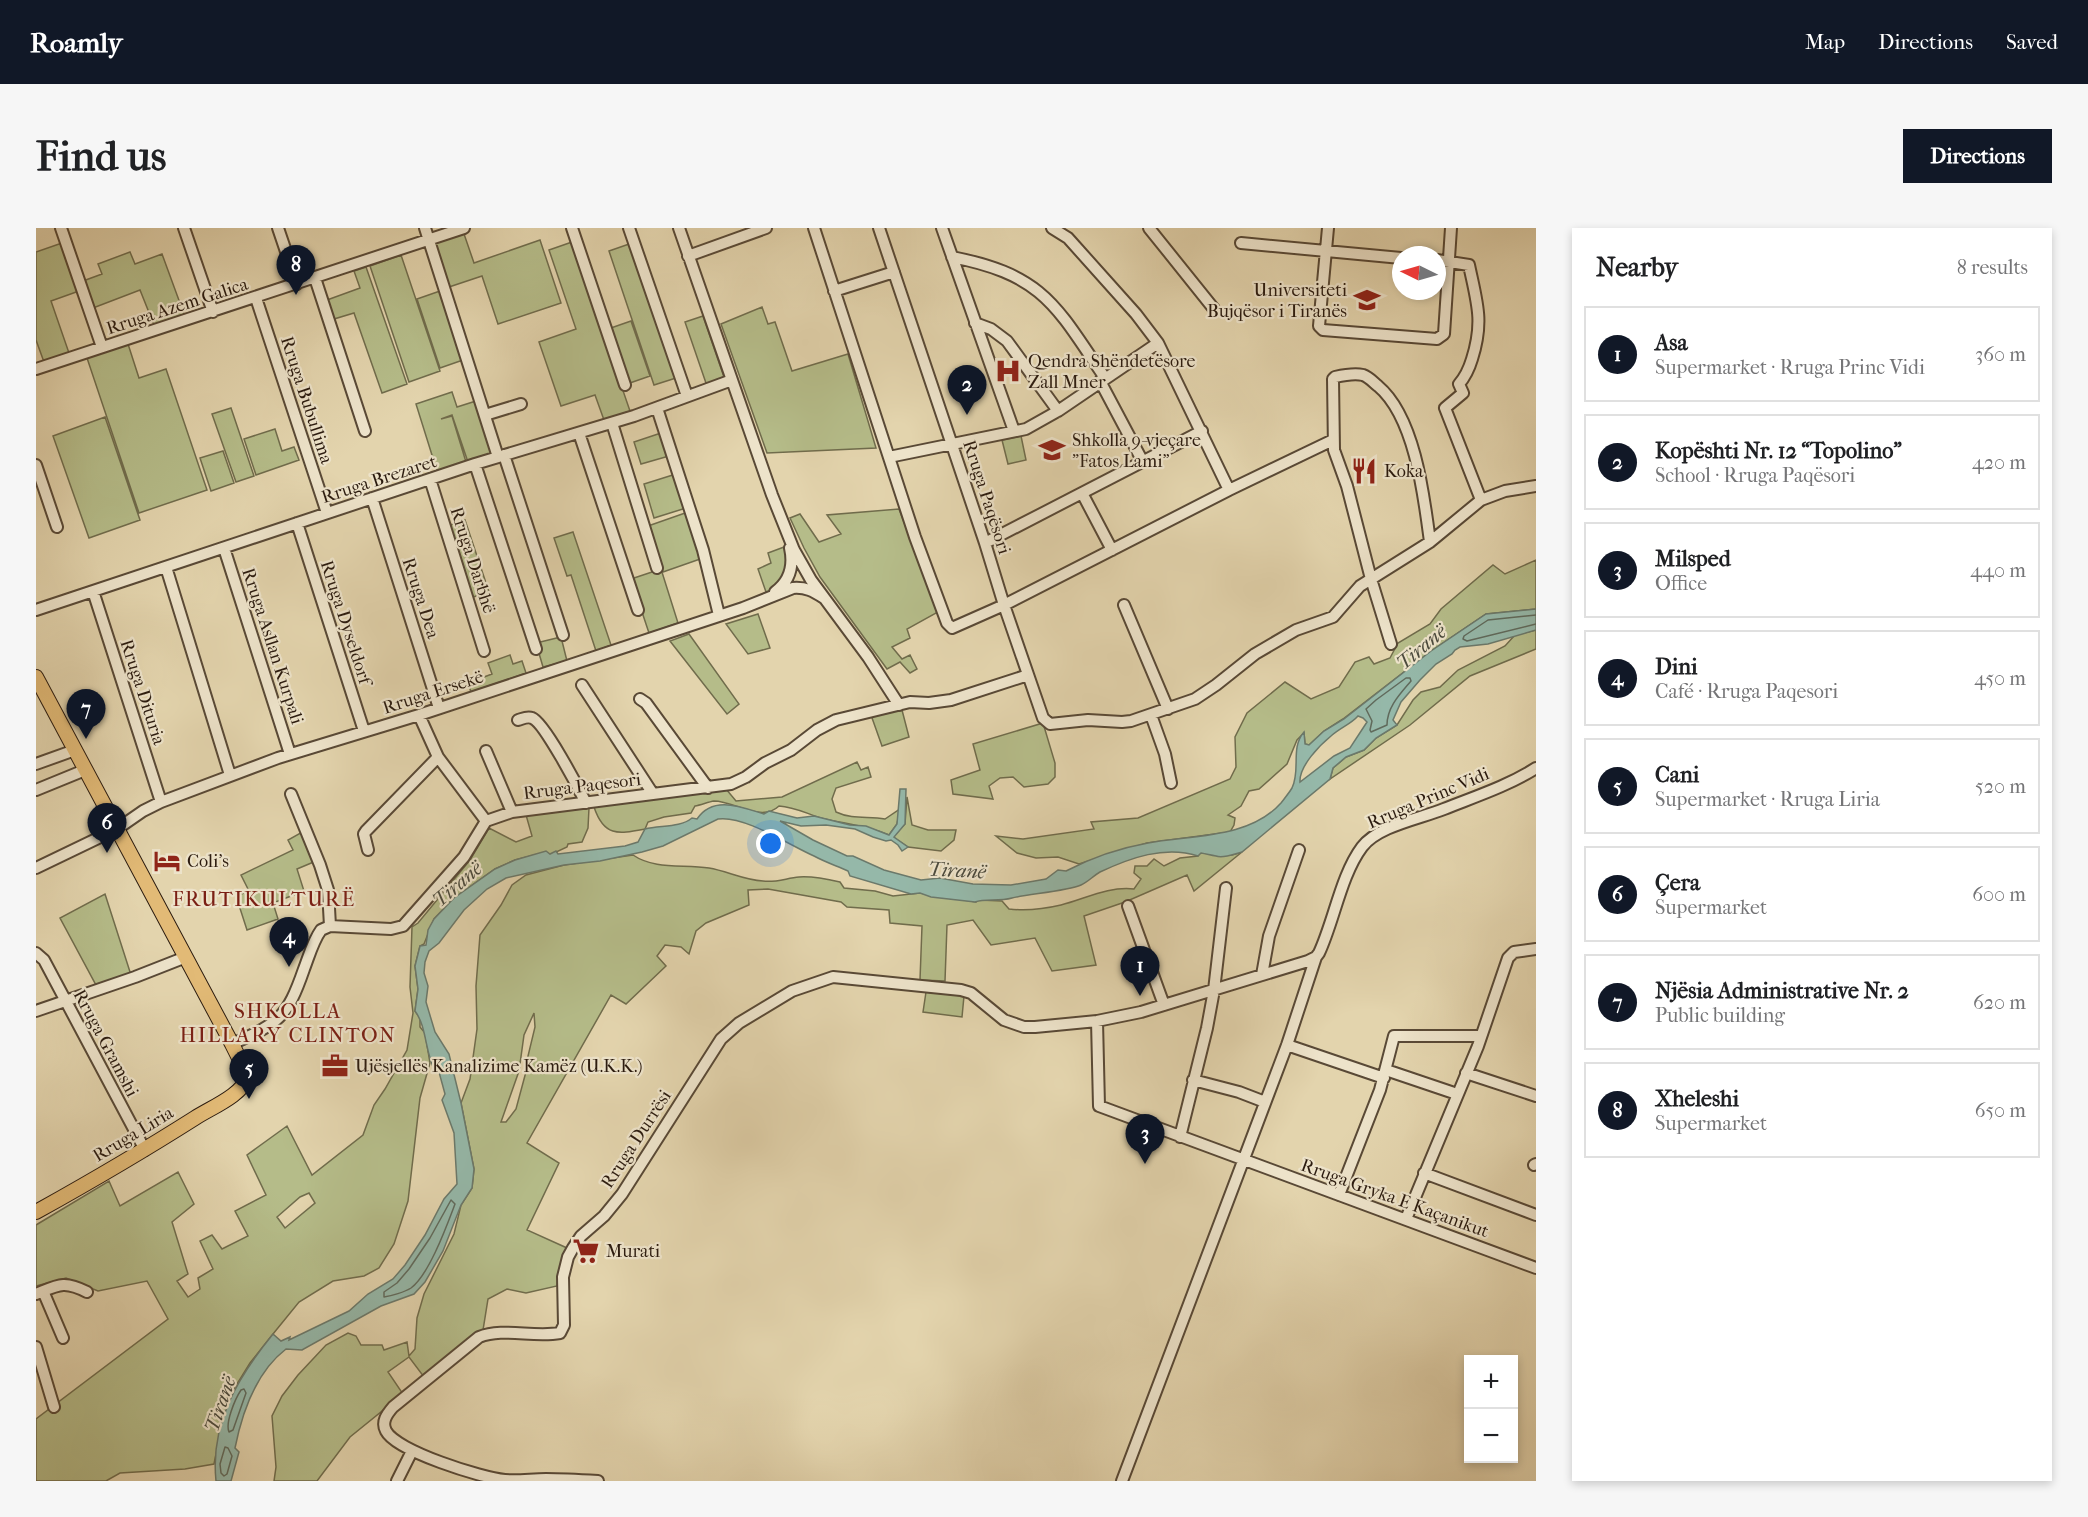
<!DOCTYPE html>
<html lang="en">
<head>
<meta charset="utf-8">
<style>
	body { margin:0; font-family:"IM FELL French Canon",serif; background:#f6f6f6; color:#202124 }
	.controls { position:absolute; right:18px; bottom:18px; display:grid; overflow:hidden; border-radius:0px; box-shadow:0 3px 9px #0003 }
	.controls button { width:54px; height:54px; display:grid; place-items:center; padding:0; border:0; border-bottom:2px solid #e0e0e0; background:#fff; color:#202124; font:30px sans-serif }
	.compass { position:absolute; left:1356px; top:18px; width:54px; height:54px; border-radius:50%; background:#fff; box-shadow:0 3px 9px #0003; rotate:275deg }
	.you { position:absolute; left:735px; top:616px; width:21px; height:21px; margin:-15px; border:4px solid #fff; border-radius:50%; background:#1a73e8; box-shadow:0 0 0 9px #1a73e833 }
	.badge { display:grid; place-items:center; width:39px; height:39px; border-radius:50%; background:#111827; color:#fff; font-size:20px; font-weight:700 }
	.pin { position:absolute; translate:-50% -50px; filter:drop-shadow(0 2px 3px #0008) }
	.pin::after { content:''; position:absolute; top:32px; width:21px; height:18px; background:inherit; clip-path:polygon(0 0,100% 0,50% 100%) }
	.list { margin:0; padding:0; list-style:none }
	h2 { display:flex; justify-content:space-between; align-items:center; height:78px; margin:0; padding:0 24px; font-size:26px }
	h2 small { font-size:20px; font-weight:400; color:#757577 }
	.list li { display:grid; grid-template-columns:39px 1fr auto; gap:18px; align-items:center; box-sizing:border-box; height:96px; margin:0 12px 12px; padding:0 12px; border:2px solid #e0e0e0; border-radius:0px }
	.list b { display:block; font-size:22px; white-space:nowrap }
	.list p { margin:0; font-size:20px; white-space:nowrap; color:#757577 }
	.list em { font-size:20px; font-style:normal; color:#757577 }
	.map { position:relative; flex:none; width:1500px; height:1253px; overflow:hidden; border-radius:0px }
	header { display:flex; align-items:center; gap:36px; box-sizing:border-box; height:84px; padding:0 30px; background:#111827; color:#fff }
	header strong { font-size:28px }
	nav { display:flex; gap:33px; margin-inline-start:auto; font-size:21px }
	.intro { display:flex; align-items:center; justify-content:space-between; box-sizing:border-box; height:144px; padding:0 36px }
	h1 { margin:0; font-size:42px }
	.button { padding:15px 27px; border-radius:0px; background:#111827; color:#fff; font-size:21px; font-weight:700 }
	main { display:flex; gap:36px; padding:0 36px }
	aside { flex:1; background:#fff; border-radius:0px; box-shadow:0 3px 9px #0003 }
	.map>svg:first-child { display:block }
	.green { fill:#b5bc89; stroke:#706c4c; stroke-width:1.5; fill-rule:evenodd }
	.water { fill:#95b8a9; stroke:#6b796b; stroke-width:1.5; fill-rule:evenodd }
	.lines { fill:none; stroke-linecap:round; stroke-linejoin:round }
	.shore { stroke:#606a5c; stroke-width:1.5 }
	.minor-casing { stroke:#594936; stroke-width:14 }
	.major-casing { stroke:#2b1b0f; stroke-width:16 }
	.minor { stroke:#ede3ca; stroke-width:10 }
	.major { stroke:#e2ba76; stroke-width:14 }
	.labels { text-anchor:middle; stroke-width:4.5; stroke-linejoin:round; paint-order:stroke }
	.poi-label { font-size:18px; fill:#2b1b0f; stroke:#ede3ca; text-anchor:start }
	.street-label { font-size:18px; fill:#2b1b0f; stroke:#ede3ca }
	.water-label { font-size:20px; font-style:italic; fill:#4b4a3d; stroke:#ede3ca }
	.quarter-label { font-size:21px; letter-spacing:1.5px; fill:#7a1f14; stroke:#ede3ca }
</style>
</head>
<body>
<header>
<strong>Roamly</strong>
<nav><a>Map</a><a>Directions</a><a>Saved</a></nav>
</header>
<div class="intro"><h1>Find us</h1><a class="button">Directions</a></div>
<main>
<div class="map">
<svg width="1500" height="1253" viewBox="0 0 1500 1253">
	<rect width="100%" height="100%" fill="#e3d4ad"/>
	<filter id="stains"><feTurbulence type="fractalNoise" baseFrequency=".00333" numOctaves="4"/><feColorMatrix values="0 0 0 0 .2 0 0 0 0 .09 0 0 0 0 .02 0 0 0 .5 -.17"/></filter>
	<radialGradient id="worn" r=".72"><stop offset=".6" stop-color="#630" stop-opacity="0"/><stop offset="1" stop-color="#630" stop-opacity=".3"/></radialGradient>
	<!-- green -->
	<path class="green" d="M427,3L438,35L504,12L525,75L462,96L446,48L410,60L395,14Z
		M536,14L594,183L568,192L559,167L525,178L503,114L540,101L513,22Z
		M26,15L43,63L15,73L33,125L8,134L0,112V24Z
		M596,15L640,150L618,157L573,23Z
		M94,24L99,36L126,26L148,86L118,97L104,62L57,80L47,53L66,46L62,36Z
		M365,27L404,143L373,154L334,38Z
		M330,39L371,156L346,165L318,85L298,91L291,72L324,60L318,43Z
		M404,63L427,132L404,140L381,71Z
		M726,79L732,96L739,94L756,143L812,126L840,220L731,225L685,96Z
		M667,88L689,152L671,158L649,94Z
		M595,93L614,148L591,156L572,101Z
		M92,116L103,150L130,141L171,262L103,285L51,130Z
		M416,164L421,179L440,173L457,225L432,234L416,187L405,191L416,188L430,234L401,243L380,176Z
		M195,180L218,248L200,254L176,186Z
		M69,189L104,292L53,310L17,208Z
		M239,201L246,223L258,219L263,232L220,247L208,211Z
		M625,205L633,228L605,236L598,214Z
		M985,208L990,232L972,236L966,212Z
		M187,223L198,255L175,263L164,230Z
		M640,246L650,280L618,290L608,256Z
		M863,281L902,384L871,401L874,410L856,419L866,431L874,427L881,441L874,445L864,434L851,441L784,349L768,320L754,290L764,286L783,314L805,306L791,287Z
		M652,284L667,330L627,344L612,298Z
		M429,292L453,364L434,370L411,298Z
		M537,304L575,417L560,423L535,347L531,348L518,310Z
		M748,319C754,338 750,355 730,364L722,341L735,335L732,325Z
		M1500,332V381L1450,386L1395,423L1307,491L1288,503L1273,517L1269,516L1268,505L1261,512L1251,536L1223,561L1213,563L1205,578L1192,587L1199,590L1198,597L1194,604L1111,615L1043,636L1022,629L1000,630L981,625L960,608L987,611L1058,601L1055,594L1102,590L1194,551L1200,539L1199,509L1211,485L1249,454L1275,471L1303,459L1319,434L1333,429L1338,436L1354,430L1362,415L1394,396L1405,381L1457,337L1469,346Z
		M625,341L642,395L613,405L595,351Z
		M722,386L734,420L712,426L690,396Z
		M1500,402V421L1434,448L1374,497L1294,551L1297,540L1310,529L1328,522L1340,510L1361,497L1377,472L1385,464L1404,459L1422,442L1469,418L1479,407Z
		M653,406L703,476L691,486L634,413Z
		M525,409L531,433L507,439L500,415Z
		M474,427L477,436L486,433L490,445L435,464L432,455L456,446L452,435Z
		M866,482L873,509L846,518L835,487Z
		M1007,495L1019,535V549L1012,556L988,559L977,549L964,550L953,558L957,571L917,566L915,552L944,542L937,516Z
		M821,534L825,542L832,539L835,549L800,560L796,571L800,584C817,592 832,588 849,591L864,581L861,596L853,607C832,598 811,596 789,591C773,587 760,579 743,578C725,595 699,573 678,573C672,574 665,577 659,578L655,585L628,589L612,594L609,601C582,606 568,609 558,579L690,561L700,573L746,569Z
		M871,569L876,597L892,602H920L918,612L905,623L872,619L857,609L869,596Z
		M553,580L552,600L546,614L532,616L531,619L514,627L510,624L479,632L459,641L418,670L398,691L388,716L384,718L379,738L382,761L379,783L384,790V799L389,805L394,835L384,870L372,973L358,1016L343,1040L328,1048L297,1053L263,1074L237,1106L214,1135L196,1164L186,1196L178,1236L149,1241L84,1245L70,1253H0V1191L132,1091L111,1053L62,1063L30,1050L0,1058V997L73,953L84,978L142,944L158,976L136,994L152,1046L141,1053L152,1069L164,1061L162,1050L177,1041L164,1013L176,1007L186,1021L212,1008L199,983L230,967L211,927L251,898L276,947L327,907L338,877L349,861L371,822L377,785L374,759L376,699L382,695L434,632L453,600L480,614L496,608L490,587ZM273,965L279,975L249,1000L241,989L264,969Z
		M268,603L280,633L261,641L268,663L237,675L242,691L211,702L200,668L213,663L205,647L257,622L252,612Z
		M1206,624L1158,663L1151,647L1089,674L1048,688L1060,737L1016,743L999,710L955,717L937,692L911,697L909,753L884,752L886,698L854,695L853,682L811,679L805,674L732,661L712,662L713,677L670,695L660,703L653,726L645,719L629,717L621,728L630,738L590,776L575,767L491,915L523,935L491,1002L531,1020L525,1034L521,1058L490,1065L471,1061L452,1071L447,1102L388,1149L373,1129L352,1144L367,1166L314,1209L281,1253H238L240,1239L236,1188L246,1168L262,1147L290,1117L312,1105L320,1108L325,1117H346L348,1122L371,1114L373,1128L379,1121L381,1090L388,1066L418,1006L425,977L436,960L438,941L425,875L434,851L441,801L440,758L444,707L465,677L476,657L490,647L528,637L597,627C619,642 647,636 673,640C691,643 708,652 727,653C739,655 751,650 763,649C777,648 791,651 804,654L808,660L839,663L857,668L884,665L940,674L943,672L966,673L973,681C991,683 1008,681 1025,677C1049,671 1072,658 1098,661L1105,651L1098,645L1099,638H1111L1118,631L1128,638L1144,630L1162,628L1164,625L1196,627ZM498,785L499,799L492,828L491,840L480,881L470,894H465L483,843L488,807Z
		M69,666L95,747L60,757L24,690Z
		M890,764L928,768L926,789L887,784Z"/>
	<!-- water -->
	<path class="water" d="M1500,381V402L1452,416L1424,419L1419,422L1416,426L1400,436L1384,452L1365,474L1357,492L1361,497L1340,510L1328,522L1310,529L1297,540L1294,551L1206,624C1198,626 1187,631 1180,628C1174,627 1171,626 1165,625L1162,628C1129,617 1094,630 1064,644C1057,648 1052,654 1045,657C1031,663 993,666 976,670C962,674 950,670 939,674L895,669L884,665L875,666L814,648L812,643C801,638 789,634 778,628C753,617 708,587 682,591L627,618L606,624L564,633L528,637L470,650L451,661L428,682L403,715L393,723L389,734L388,745L392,758L390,774L399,804L413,826L425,875L438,941L436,960L425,977L407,1023L389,1054L378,1066L345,1078L266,1122L250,1121C220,1144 206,1185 199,1220L203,1224L195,1253H180C174,1195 202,1149 237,1106L245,1113L254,1109L253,1112L313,1083L332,1066L357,1051L369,1037L389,1007L408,971L421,956L418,905L406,872L409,866L403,844L399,843C389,825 391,799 379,783L382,761L379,738L384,718L390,717L392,702L398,691L418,670L459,641L479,632L510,623L514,626L520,623L522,626L589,618L602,614L609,601C624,597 644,600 656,590L661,591C677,567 705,579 728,586L733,583L761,590L778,588L814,597L830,598L853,607L861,596L864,561H870L869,596L858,609L872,619L866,623L862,617L855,612L850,613L837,609L819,601L790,597L765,598L744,593L777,612L811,628H817L848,642L885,652L904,650L937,656L975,657L1010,651L1022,642L1030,643C1055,630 1084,620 1112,615C1155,607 1213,611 1245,575C1248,571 1253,565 1256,560C1265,542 1254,520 1268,504L1269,516L1273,517L1288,503L1308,491L1395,423L1450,386ZM1322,488L1327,490L1331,494L1314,520L1298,528L1264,554C1263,538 1284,517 1295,508C1304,500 1315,496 1322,488Z"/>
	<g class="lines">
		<!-- shore -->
		<path class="shore" d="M1500,387L1452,392L1428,408L1427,411L1431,413L1500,396
			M1370,450H1374L1375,453C1364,466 1351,479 1351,497L1335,504L1334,502L1336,493L1330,481L1340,472Z
			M415,972L419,976C411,997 393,1047 375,1060C369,1064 355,1068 348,1069V1064L361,1055L373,1041L394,1010Z
			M208,1161L210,1165L197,1202L193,1204C189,1195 199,1171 205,1162Z
			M189,1219L192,1220L196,1228L191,1246L188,1248L185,1245L184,1236Z"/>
		<!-- minor casing -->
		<g class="minor-casing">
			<path id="minor" d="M25,0L66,119
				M148,0L177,84
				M242,0L261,56
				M389,0L462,229
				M536,0L589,157
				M593,0L651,168
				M643,0L736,267L758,322L775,352L832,429L863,477
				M778,0L879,309L911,395L916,400L968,377L1193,262L1297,212
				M843,0L949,315L968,377L1007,490L1014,496L1052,492L1086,494L1095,493L1159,471L1180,457L1219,426L1260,402L1297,389L1324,358L1394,314L1445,272L1469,263L1500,258
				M906,0L978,203
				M1016,0L1032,10L1100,86L1122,115L1193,262
				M1113,0L1178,81
				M1292,0L1283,98L1287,102L1401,111L1408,106L1415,0
				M1205,15L1365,30
				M652,28L730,0
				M916,29C1008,47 1020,78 1069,150
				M1401,32L1433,37C1441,75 1448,93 1436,131C1433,141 1430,148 1423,156L1427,165L1409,180L1445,272
				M279,50L329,203
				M798,63L858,44
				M220,70L291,285
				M939,95L955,101L971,113L1022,183
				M0,141L428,0
				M1064,153L1107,234
				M621,180L667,322L683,387
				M449,187L485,176
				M576,195L621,340
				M543,205L602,382
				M468,227L527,407
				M853,229L990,201L1022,183L1122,115
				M439,236L500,421
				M0,237L21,299
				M394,251L448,423
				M1046,265L1076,322
				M336,270L403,480
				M261,295L328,503
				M949,315L1166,203
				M188,320L254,526
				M130,339L194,547
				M57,363L125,574
				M739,364C754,353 758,338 754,320
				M1088,377L1132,481
				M0,382L439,236L598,188L696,152
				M1355,416L1335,351L1311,258L1298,222L1297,151L1299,149C1308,147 1318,145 1327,147C1333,149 1337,154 1342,158C1379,189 1388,268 1394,314
				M546,457L617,566
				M604,471L610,475L672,560
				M383,487L402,529L450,593
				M1115,487L1129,526L1135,555
				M482,492C486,491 491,488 496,490C508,494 543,561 550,575
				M450,523L476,584
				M0,536L39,522
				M0,562L49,542
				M255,566L284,637L292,662L294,698
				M332,622L328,606L330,603L402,529
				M0,640L81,601L107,583L125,574L242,530L383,487L707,380L757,360C770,359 777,363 788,370
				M1092,678L1128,777
				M0,725L8,732L109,922
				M1226,747L1233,708L1263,622
				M0,783L99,749L150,729
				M1061,793L1063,878L1500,1040
				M196,816C243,795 251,790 268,741C273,728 277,713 285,702L294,698L355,701L367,698L428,629L450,593L476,584L695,556L710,549L729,535L755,522L781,502L800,492L874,474L893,475L915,472L992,447
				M1251,817L1348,850
				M1350,842L1421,866
				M1430,845L1500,868
				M1157,852L1203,864L1229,874
				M1144,909L1171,800L1178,762L1190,660
				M1498,937L1500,936
				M1388,945L1500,987
				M1303,967L1344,862L1358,808H1445
				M1370,991L1442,818L1472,730L1478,724L1500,721
				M7,1063L27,1110
				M0,1066C22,1057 28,1052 51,1064
				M0,1119L18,1179
				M361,1253L376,1223
				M562,1253C545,1252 527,1251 510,1251C496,1251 483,1253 469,1252C446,1250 360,1223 350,1203C345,1194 351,1186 357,1179L443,1109C467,1099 497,1110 524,1105L528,1097L527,1049L532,1029L537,1020L545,1008L568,988L586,966L685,811L703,795L756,763L797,749L925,762L935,765L968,792L988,799H999L1061,793L1105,784L1272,733L1280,729L1283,725C1298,693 1305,647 1326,619C1342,598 1383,591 1408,581C1438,569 1472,558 1500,540
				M1086,1253L1251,817L1280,729"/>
		</g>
		<!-- major casing -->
		<g class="major-casing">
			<path id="major" d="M0,449L196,816L206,836L210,855
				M0,984C54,954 107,923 159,890C176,879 205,868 213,848"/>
		</g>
		<!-- minor -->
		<use href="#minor" class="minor"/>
		<!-- major -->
		<use href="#major" class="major"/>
	</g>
	<!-- icons -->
	<defs>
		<g id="university-bare" transform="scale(2.07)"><path d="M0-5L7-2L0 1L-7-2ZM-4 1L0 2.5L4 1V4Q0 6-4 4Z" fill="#8f2418" stroke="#ede3ca" stroke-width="2.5" paint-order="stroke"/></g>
		<g id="hospital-bare" transform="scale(2.07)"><path d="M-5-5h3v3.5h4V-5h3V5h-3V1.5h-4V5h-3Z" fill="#8f2418" stroke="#ede3ca" stroke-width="2.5" paint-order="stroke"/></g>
		<g id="school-bare" transform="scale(2.07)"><path d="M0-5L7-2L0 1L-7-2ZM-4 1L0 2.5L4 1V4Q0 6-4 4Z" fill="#8f2418" stroke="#ede3ca" stroke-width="2.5" paint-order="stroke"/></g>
		<g id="restaurant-bare" transform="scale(2.07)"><path d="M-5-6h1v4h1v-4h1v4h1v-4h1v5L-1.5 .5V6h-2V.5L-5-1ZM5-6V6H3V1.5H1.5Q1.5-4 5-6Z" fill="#8f2418" stroke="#ede3ca" stroke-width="2.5" paint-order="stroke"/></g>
		<g id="hotel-bare" transform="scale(2.07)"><path d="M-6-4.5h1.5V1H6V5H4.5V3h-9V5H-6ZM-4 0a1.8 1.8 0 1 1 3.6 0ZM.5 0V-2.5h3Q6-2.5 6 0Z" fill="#8f2418" stroke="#ede3ca" stroke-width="2.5" paint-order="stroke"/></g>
		<g id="office-bare" transform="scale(2.07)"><path d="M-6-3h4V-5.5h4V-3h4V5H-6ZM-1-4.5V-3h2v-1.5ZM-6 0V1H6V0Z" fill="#8f2418" stroke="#ede3ca" stroke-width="2.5" paint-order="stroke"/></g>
		<g id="supermarket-bare" transform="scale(2.07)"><path d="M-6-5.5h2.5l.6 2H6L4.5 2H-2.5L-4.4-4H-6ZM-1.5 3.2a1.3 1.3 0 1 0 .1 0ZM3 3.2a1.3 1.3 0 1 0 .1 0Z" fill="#8f2418" stroke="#ede3ca" stroke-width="2.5" paint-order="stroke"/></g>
	</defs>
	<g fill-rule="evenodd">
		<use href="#university-bare" x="1331" y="72"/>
		<use href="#hospital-bare" x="972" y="143"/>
		<use href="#school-bare" x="1016" y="222"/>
		<use href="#restaurant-bare" x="1328" y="243"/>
		<use href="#hotel-bare" x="131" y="633"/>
		<use href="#office-bare" x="299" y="838"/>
		<use href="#supermarket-bare" x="550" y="1023"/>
	</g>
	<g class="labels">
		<!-- poi labels -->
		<g class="poi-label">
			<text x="1311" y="68" text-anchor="end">Universiteti<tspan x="1311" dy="21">Bujqësor i Tiranës</tspan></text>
			<text x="992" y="139">Qendra Shëndetësore<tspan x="992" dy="21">Zall Mner</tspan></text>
			<text x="1036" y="218">Shkolla 9-vjeçare<tspan x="1036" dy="21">"Fatos Lami"</tspan></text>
			<text x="1348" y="249">Koka</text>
			<text x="151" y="639">Coli's</text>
			<text x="319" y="844">Ujësjellës Kanalizime Kamëz (U.K.K.)</text>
			<text x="570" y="1029">Murati</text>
		</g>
		<!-- street labels -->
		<g class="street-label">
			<text transform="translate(141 78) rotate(-18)" y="6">Rruga Azem Galica</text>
			<text transform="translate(271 172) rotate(72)" y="6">Rruga Bubullima</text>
			<text transform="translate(343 251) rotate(-18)" y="6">Rruga Brezaret</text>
			<text transform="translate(951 269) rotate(72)" y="6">Rruga Paqësori</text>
			<text transform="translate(437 332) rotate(72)" y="6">Rruga Darbhë</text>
			<text transform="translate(385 370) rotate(72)" y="6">Rruga Dea</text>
			<text transform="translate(310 394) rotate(72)" y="6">Rruga Dyseldorf</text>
			<text transform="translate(237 418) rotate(72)" y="6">Rruga Asllan Kurpali</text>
			<text transform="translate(107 464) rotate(72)" y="6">Rruga Dituria</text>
			<text transform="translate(397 464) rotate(-18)" y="6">Rruga Ersekë</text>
			<text transform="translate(546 558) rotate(-7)" y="6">Rruga Paqesori</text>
			<text transform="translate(1392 570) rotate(-23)" y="6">Rruga Princ Vidi</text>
			<text transform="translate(70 815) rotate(62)" y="6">Rruga Gramshi</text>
			<text transform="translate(97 906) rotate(-31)" y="6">Rruga Liria</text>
			<text transform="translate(600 911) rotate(-57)" y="6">Rruga Durrësi</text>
			<text transform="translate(1359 970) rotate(20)" y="6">Rruga Gryka E Kaçanikut</text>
		</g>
		<!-- water labels -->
		<g class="water-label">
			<text transform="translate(1385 419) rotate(-40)" y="7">Tiranë</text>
			<text transform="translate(921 642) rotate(3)" y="7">Tiranë</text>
			<text transform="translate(421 656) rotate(-41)" y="7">Tiranë</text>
			<text transform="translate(184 1176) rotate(-71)" y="7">Tiranë</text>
		</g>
		<!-- quarter labels -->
		<g class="quarter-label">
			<text x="228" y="678">FRUTIKULTURË</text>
			<text x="252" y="790">SHKOLLA<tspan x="252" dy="24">HILLARY CLINTON</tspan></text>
		</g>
	</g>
	<rect width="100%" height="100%" filter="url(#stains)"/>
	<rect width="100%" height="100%" fill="url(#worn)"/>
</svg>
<div class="controls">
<button>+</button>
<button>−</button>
</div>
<svg class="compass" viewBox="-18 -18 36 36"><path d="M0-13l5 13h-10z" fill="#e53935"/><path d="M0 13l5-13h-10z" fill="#757577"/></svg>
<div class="you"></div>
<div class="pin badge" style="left:1104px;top:768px">1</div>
<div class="pin badge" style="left:931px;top:187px">2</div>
<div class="pin badge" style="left:1109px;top:936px">3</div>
<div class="pin badge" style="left:253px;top:739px">4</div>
<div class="pin badge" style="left:213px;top:871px">5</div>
<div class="pin badge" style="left:71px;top:625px">6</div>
<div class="pin badge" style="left:50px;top:511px">7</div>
<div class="pin badge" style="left:260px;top:67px">8</div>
</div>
<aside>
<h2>Nearby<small>8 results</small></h2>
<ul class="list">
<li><span class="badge">1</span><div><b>Asa</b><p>Supermarket · Rruga Princ Vidi</p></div><em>360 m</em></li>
<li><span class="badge">2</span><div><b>Kopështi Nr. 12 “Topolino”</b><p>School · Rruga Paqësori</p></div><em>420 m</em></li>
<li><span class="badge">3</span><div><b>Milsped</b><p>Office</p></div><em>440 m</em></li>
<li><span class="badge">4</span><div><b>Dini</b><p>Café · Rruga Paqesori</p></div><em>450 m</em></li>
<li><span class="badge">5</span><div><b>Cani</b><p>Supermarket · Rruga Liria</p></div><em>520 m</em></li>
<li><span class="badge">6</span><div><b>Çera</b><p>Supermarket</p></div><em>600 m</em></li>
<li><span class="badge">7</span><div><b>Njësia Administrative Nr. 2</b><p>Public building</p></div><em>620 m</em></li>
<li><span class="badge">8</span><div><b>Xheleshi</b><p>Supermarket</p></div><em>650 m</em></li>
</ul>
</aside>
</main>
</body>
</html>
